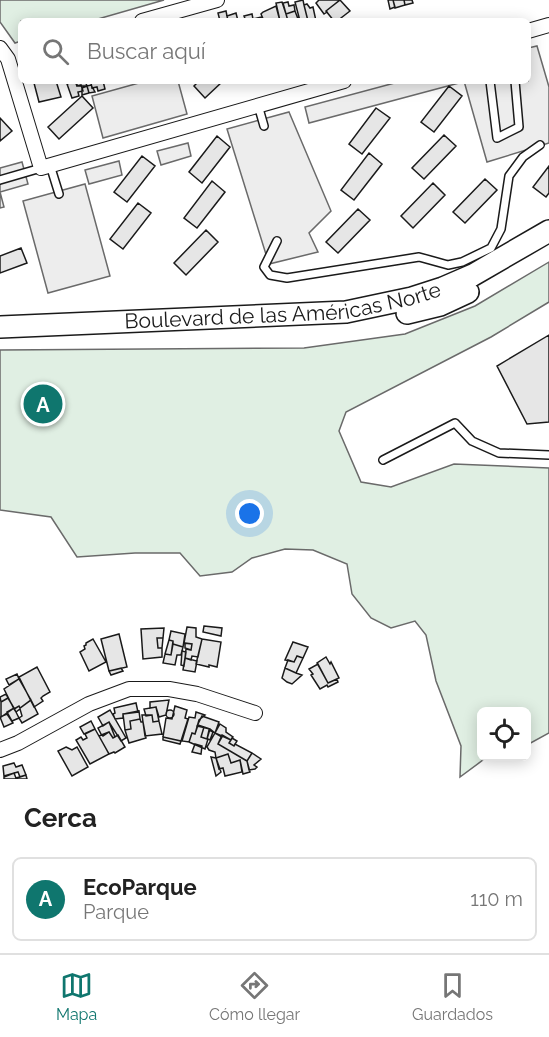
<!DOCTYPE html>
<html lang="es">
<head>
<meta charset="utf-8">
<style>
	body { margin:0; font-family:Raleway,sans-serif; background:#f2f2f2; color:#222 }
	.controls { position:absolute; right:18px; bottom:18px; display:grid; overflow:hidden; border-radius:9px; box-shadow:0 3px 15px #0003 }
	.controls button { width:54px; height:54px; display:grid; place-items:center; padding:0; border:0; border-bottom:2px solid #e0e0e0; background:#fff; color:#222; font:30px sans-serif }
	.you { position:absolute; left:250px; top:514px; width:21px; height:21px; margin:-15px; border:4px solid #fff; border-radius:50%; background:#1a73e8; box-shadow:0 0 0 9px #1a73e833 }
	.badge { display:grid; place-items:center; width:39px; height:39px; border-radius:50%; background:#0f766e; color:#fff; font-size:20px; font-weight:700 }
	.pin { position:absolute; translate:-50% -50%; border:3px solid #fff; box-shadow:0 2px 6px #0006 }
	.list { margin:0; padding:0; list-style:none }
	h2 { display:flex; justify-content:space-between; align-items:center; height:78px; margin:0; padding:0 24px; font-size:26px }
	h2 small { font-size:20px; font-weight:400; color:#767676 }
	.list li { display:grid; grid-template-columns:39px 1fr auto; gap:18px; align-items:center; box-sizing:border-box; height:84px; margin:0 12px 12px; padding:0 12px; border:2px solid #e0e0e0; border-radius:9px }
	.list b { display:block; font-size:22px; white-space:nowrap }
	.list p { margin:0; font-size:20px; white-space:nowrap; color:#767676 }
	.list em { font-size:20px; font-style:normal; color:#767676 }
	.icon { flex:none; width:33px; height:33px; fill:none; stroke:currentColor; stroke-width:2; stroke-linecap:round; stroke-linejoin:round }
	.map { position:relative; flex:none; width:549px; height:779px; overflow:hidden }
	.search { position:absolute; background:#fff; box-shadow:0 3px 15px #0003; left:18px; right:18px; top:18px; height:66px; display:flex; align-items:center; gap:15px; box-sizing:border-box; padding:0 21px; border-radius:9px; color:#767676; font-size:22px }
	.sheet { height:174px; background:#fff }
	nav { display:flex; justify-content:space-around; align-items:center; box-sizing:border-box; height:84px; border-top:2px solid #e0e0e0; background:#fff; font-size:16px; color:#767676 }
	nav a { display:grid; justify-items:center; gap:3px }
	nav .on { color:#0f766e }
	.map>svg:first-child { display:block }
	.green { fill:#e0efe3; stroke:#6a6a6a; stroke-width:1.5 }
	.parking { fill:#ededed; stroke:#6a6a6a; stroke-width:1.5 }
	.building { fill:#e6e6e6; stroke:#1a1a1a; stroke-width:1.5 }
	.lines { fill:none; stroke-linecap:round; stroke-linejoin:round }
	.lane-casing { stroke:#1a1a1a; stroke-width:10 }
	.street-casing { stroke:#1a1a1a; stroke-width:16 }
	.primary-casing { stroke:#1a1a1a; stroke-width:24 }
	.lane { stroke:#fff; stroke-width:7 }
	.street { stroke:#fff; stroke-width:14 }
	.primary { stroke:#fff; stroke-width:21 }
	.labels { text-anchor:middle; stroke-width:4.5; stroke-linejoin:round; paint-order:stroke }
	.street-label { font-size:21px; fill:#1a1a1a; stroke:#fff }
</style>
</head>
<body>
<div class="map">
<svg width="549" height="779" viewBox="0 0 549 779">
	<rect width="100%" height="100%" fill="#fff"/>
	<!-- green -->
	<path class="green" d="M0,0H164L91,21H21V41L15,43L0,22Z
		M549,262V302L491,337L346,412L339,431L361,482L391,487L454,464L549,468V733L527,745L526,712H482V756L493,757L483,760L460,777L461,746L436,681L426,635L415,621L391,628L371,618L352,594L347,564L313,550L285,549L252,558L232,572L200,576L180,553H135L77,557L51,517L0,510V350L304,348L405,334L475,306Z"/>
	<!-- parking -->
	<path class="parking" d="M537,46L549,87V143L487,162L464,81H528V48Z
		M146,81H178L187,114L103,138L92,96Z
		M402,81H458L459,83L309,123L305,107Z
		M289,112L331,211L309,233L318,252L269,264L227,129Z
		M188,143L191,156L161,165L157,151Z
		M119,161L122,175L89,184L85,170Z
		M22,162L28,184L0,192L4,207L0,208V168Z
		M85,184L110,276L48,293L23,201Z"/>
	<!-- building -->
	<path class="building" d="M303,0L304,5L308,21H300L295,2Z
		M319,0H340L326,11L327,12L324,14L316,3Z
		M340,0L350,11L337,21H334L326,11Z
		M388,0H393L395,7L390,9Z
		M393,0H404L405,5L395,8Z
		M404,0H412L413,3L405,5Z
		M282,2L286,14L288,21H280L276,3Z
		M288,2L289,6L294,5L295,11L286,14L283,3Z
		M307,4L310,8L313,7L316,21H308L304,5Z
		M276,6L280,21H264L261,14L263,12Z
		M226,11L228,21H220L218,13Z
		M295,11L298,19L288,21L286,14Z
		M236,13L238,21H228L227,16Z
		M252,14L253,19L261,17L264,21H246L244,16Z
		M42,81H56L61,97L39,102L34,83Z
		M75,81L77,86L81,85L83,91L78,92L79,96L72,98L67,84Z
		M85,81L87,86H77V81Z
		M103,81L105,89L98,91L97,87L92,88L91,83Z
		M199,81H223L205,98L194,86Z
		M91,85L95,92L89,93L87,86Z
		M87,86L89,93L82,95V88Z
		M449,86L462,96L434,132L421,122Z
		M82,96L93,108L59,139L48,127Z
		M376,108L390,118L362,154L349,144Z
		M0,118L12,131L0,141Z
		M444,135L456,146L424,179L412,168Z
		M217,136L230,147L202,183L189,172Z
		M369,153L382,164L354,200L341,190Z
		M142,156L155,166L127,202L114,192Z
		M549,166V193L546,197L533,187Z
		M485,179L497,190L465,223L453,212Z
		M212,181L225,192L197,228L184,218Z
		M433,183L445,195L413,228L401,216Z
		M138,203L151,213L123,249L110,239Z
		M358,209L370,220L338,253L326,242Z
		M206,230L218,242L186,275L174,263Z
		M21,248L27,263L0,273V256Z
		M549,335V422L527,424L497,366Z
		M204,626L222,628L221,636L203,632Z
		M187,627L196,628V637L202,639L198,657L192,656L191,660L185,658L186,649L191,650L192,644L184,643Z
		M164,628L163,638H157L158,648H162V657L143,659L141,629Z
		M171,631L185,634L183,647L173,644V641L169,640Z
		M119,634L127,667L109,671L101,639Z
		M157,638H163L162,648H158Z
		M93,639L106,662L89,671L80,652L85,649L84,646L86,645V643Z
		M202,639L221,642L217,667L209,665V667L196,664Z
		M169,640L173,641L171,655L165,654Z
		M293,642L308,647L303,658L297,656L294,662L285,660Z
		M185,643L192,644L191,650L185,648Z
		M173,644L183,647L181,655H177L175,665L163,663L165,654L171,655Z
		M182,651L186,652L184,666L181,665Z
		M297,656L303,658L296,673L285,668L288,660L294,662Z
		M326,657L330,664L331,662L339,678L328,683L317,663Z
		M185,658L197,661L195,672L183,670Z
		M318,664L328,683L337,679L338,682L328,687L327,685L320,689L311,675L313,674L309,669Z
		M37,667L50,692L43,696L41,698L43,701L34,707L19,677Z
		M121,668L123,671L111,675L109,671Z
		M285,668L296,673L302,675L292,684L287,682L282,678Z
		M17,674L19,679L9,685L6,679Z
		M19,679L31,700L20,708L19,706L14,709L4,689Z
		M6,694L8,698L1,702L0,697Z
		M8,698L14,708L1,717V702Z
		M31,700L38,714L22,723L19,718L22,716L20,709L16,712L14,709L19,706L20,708Z
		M169,700L166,715L159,717L156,707L150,708V702Z
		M136,703L138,712L123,714V718L115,719L113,714L115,713L114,708Z
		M175,706L187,710L185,718L188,719L181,741L163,737L166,718L172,719Z
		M156,707L159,721L153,722L152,715L146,716L144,709Z
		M14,708L19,718L12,721L7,712Z
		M166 714a4 4 0 1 1 8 0a4 4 0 1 1-8 0Z
		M110,710L126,738L121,741L109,722L103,726L98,717Z
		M139,711L140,719L130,721L131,729L125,730L123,714Z
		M196,712L205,715L199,720L195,734L192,733L189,742L182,741L189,717L195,718Z
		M7,714L13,723L4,727L0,717Z
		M142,715H152L153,722L159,721L162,734L145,736Z
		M202,716L219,722L215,733L210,729L197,726Z
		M140,719L141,722H143L146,738L129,743L125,730L131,729L130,721Z
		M91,721L95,729L84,734L80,727Z
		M109,722L115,737L113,738L109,732L103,736L101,734L98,728Z
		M220,724L226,728V732L233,737L231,740L215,733Z
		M198,725L204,727L201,737L207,739L209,730L213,732L210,740L208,739L205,749L189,742L192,733L195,734Z
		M204,727L210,729L207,739L201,737Z
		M95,729L109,754L90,764L76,740L81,737L83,740L87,738L85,734Z
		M109,732L113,738L118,735L125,747L115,753L114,752L109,754L99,736Z
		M215,733L222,737L218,744L247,761L250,772L243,774L240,760L231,763L228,754L216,758L215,752L209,750L207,747Z
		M222,735L231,740L229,743L234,746L235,744L252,753L247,761L218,744Z
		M163,737L181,741L180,744L163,740Z
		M232,738L237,741L234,746L229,743Z
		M195,744L202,746L201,754L192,752Z
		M66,747L72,750L77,747L88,767L72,776L58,751Z
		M252,753L261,759L254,765L257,767L255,769L249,770L247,761Z
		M228,754L231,763L240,760L242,772L225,776L223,768L219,769L216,758Z
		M211,757L216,758L221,772L216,776Z
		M14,763L16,767L22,765L26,775L20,777L18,772L4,776L3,766Z
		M14,773L16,778L26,775L27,779H4V777Z"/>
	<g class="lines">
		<!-- lane casing -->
		<g class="lane-casing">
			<path id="lane" d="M490,81L497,138L519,127L515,81
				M258,105L264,126
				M50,165L59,194
				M0,180L41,168
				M277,241L264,267L270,275L287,278L419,257L448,265L462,262L491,248L501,229L509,176L523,157L540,145
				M383,460L455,423L472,441L499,453L549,455"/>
		</g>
		<!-- street casing -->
		<g class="street-casing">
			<path id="street" d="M142,21L217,0
				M528,31L549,25
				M0,48L8,59L41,168L344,81
				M0,750L18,743L89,704L129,689H169L197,694L255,713"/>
		</g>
		<!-- primary casing -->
		<g class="primary-casing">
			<g id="primary">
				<path d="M407,313L440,305L468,292"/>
				<path id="s1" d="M0,327L346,312L412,298L443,288L473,275L549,231"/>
			</g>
		</g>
		<!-- lane -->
		<use href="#lane" class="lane"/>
		<!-- street -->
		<use href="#street" class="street"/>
		<!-- primary -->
		<use href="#primary" class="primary"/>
	</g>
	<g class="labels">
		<!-- street labels -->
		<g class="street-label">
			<text dy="7" stroke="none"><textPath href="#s1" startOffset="284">Boulevard de las Américas Norte</textPath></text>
		</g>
	</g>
</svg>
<div class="controls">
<button><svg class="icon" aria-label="locate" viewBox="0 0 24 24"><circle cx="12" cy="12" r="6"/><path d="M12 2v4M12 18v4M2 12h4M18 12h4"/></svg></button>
</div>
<div class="you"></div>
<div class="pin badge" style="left:43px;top:404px">A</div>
<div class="search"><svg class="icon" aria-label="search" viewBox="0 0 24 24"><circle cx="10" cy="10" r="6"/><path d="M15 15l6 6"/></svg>Buscar aquí</div>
</div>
<section class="sheet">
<h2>Cerca<small></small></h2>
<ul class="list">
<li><span class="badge">A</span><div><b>EcoParque</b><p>Parque</p></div><em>110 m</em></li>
</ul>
</section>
<nav>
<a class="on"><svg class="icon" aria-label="map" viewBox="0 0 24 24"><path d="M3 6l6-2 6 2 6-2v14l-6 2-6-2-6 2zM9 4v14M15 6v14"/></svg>Mapa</a>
<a><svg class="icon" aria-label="directions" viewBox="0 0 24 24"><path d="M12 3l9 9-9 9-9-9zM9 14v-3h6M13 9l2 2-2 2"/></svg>Cómo llegar</a>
<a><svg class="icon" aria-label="saved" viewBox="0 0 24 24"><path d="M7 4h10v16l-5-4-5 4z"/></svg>Guardados</a>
</nav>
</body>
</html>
